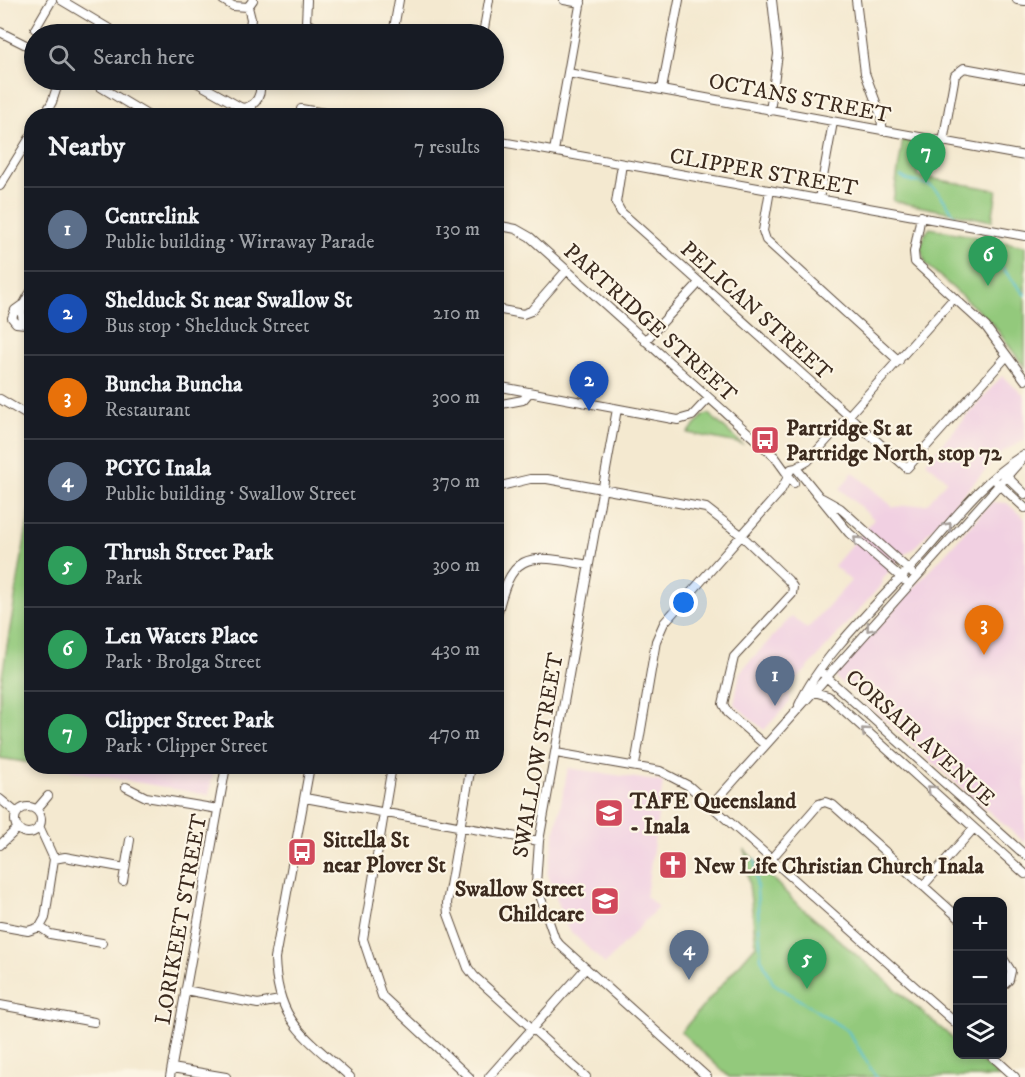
<!DOCTYPE html>
<html lang="en">
<head>
<meta charset="utf-8">
<style>
	body { margin:0; font-family:"IM FELL DW Pica",serif; background:#20242c; color:#f1f3f6 }
	.controls { position:absolute; right:18px; bottom:18px; display:grid; overflow:hidden; border-radius:12px; box-shadow:0 3px 9px #0003 }
	.controls button { width:54px; height:54px; display:grid; place-items:center; padding:0; border:0; border-bottom:2px solid #363941; background:#171b24; color:#f1f3f6; font:30px sans-serif }
	.you { position:absolute; left:684px; top:603px; width:21px; height:21px; margin:-15px; border:4px solid #fff; border-radius:50%; background:#1a73e8; box-shadow:0 0 0 9px #1a73e833 }
	.badge { display:grid; place-items:center; width:39px; height:39px; border-radius:50%; background:#d93025; color:#fff; font-size:20px; font-weight:700 }
	.pin { position:absolute; translate:-50% -50px; filter:drop-shadow(0 2px 3px #0008) }
	.pin::after { content:''; position:absolute; top:32px; width:21px; height:18px; background:inherit; clip-path:polygon(0 0,100% 0,50% 100%) }
	.list { margin:0; padding:0; list-style:none }
	h2 { display:flex; justify-content:space-between; align-items:center; height:78px; margin:0; padding:0 24px; font-size:26px }
	h2 small { font-size:20px; font-weight:400; color:#9ea1a6 }
	.list li { display:grid; grid-template-columns:39px 1fr auto; gap:18px; align-items:center; box-sizing:border-box; height:84px; padding:0 24px; border-top:2px solid #363941 }
	.list b { display:block; font-size:22px; white-space:nowrap }
	.list p { margin:0; font-size:20px; white-space:nowrap; color:#9ea1a6 }
	.list em { font-size:20px; font-style:normal; color:#9ea1a6 }
	.icon { flex:none; width:33px; height:33px; fill:none; stroke:currentColor; stroke-width:2; stroke-linecap:round; stroke-linejoin:round }
	.map { position:relative; flex:none; width:1025px; height:1077px; overflow:hidden }
	.search { position:absolute; background:#171b24; box-shadow:0 3px 9px #0003; left:24px; top:24px; width:480px; height:66px; display:flex; align-items:center; gap:15px; box-sizing:border-box; padding:0 21px; border-radius:33px; color:#9ea1a6; font-size:22px }
	.panel { position:absolute; background:#171b24; box-shadow:0 3px 9px #0003; left:24px; top:108px; width:480px; height:666px; border-radius:24px }
	.map>svg:first-child { display:block }
	.built { fill:#f1d0e2 }
	.green { fill:#93c97b; stroke:#677a4c; stroke-width:1.5 }
	.lines { fill:none; stroke-linecap:round; stroke-linejoin:round }
	.stream { stroke:#59c2d5; stroke-width:2 }
	.minor-casing { stroke:#574739; stroke-width:10 }
	.minor { stroke:#fff; stroke-width:8 }
	.oneway { stroke:#a79f9a }
	.labels { text-anchor:middle; stroke-width:4.5; stroke-linejoin:round; paint-order:stroke }
	.street-label { font-size:22px; fill:#3b2a1e; stroke:#fcf5e5 }
	.poi-label { font-size:22px; font-weight:bold; fill:#3b2a1e; stroke:#fcf5e5; text-anchor:start }
</style>
</head>
<body>
<div class="map">
<svg width="1025" height="1077" viewBox="0 0 1025 1077">
	<rect width="100%" height="100%" fill="#fcf5e5"/>
	<filter id="ink" filterUnits="userSpaceOnUse"><feTurbulence type="fractalNoise" baseFrequency=".0167" numOctaves="2"/><feDisplacementMap in="SourceGraphic" scale="12" xChannelSelector="R" yChannelSelector="G"/><feConvolveMatrix kernelMatrix="1 2 1 2 8 2 1 2 1" color-interpolation-filters="sRGB"/></filter>
	<filter id="wash" filterUnits="userSpaceOnUse"><feTurbulence type="fractalNoise" baseFrequency=".008" numOctaves="4" result="noise"/><feDisplacementMap in="SourceGraphic" scale="24" xChannelSelector="R" yChannelSelector="G"/><feGaussianBlur stdDeviation="1.35" result="paint"/><feColorMatrix in="noise" values="0 0 0 0 0 0 0 0 0 0 0 0 0 0 0 0 0 1.4 0 .05"/><feComposite in="paint" operator="in"/></filter>
	<g filter="url(#wash)">
		<rect width="100%" height="100%" fill="#f4e9d0"/>
		<!-- built -->
		<path class="built" d="M1002,376L1025,396V440L1002,452L914,548L904,555L883,578L882,584L790,688V702L764,730L734,704L740,672L792,616L807,629L851,581L834,566L874,519L840,489L853,472L893,507L927,504L947,480L926,462Z
			M992,502L1007,503L1025,519V843L837,679L836,674Z
			M51,767H214L209,795Z
			M568,768L663,782L646,896L658,907L605,964L567,928L547,873Z"/>
		<!-- green -->
		<path class="green" d="M903,140L922,143L917,176L997,190L992,221L893,201Z
			M930,228L1025,246V368L993,324L926,264L921,249L924,235Z
			M709,414L742,444L688,433L704,415Z
			M31,503H32L31,763L0,758V688Z
			M745,850L794,901L957,1042L958,1054L973,1055L999,1077H729L681,1032L756,945Z"/>
		<g class="lines">
			<!-- stream -->
			<path class="stream" d="M901,176C910,184 919,181 929,185C940,191 948,206 955,216
				M979,240L1025,295
				M755,859L761,958L773,983L848,1031L876,1077"/>
		</g>
	</g>
	<g filter="url(#ink)">
		<g class="lines">
			<!-- minor casing -->
			<g class="minor-casing">
				<path id="minor" d="M61,0L118,34
					M223,0L233,6L248,7L253,0
					M307,0L306,23L317,29L346,34
					M564,0L581,3
					M856,0L865,73L880,113L883,131
					M1017,0L1025,1
					M248,7L251,19L249,34
					M35,29L52,0
					M0,32L34,49
					M393,34L399,0
					M483,34L489,0
					M568,73L1025,156
					M89,80L149,116
					M192,80L242,108C257,107 263,93 259,80
					M662,89L679,0
					M251,105L254,116
					M301,109L343,116
					M770,111L778,54L772,0
					M44,116L52,102L56,90
					M496,141L1025,236
					M943,142L955,75L964,68L1025,79
					M554,151L581,0
					M622,164L616,203L621,212L907,468L1007,356
					M0,186L32,134
					M770,190L763,231L766,240L899,361
					M819,199L833,122
					M921,216L914,252L915,262L986,327L1025,380
					M496,225L516,229L530,237L775,457L788,475
					M32,290C23,304 14,317 32,328
					M22,305L15,310L12,318L16,323L25,324
					M496,309L523,314L531,311L566,271
					M645,341L698,284
					M496,386L678,420L692,416L709,398
					M0,399L32,418
					M496,405L523,400L529,393
					M617,409L539,841L536,884L555,939L560,945L707,1077
					M796,468L808,461L954,298
					M1003,473L1025,494
					M997,482L1025,508
					M794,483L788,475L791,469L796,468L849,533L904,580
					M496,487L530,479H547L706,508L741,535L788,580L793,587L792,594L734,657L723,704L728,713L765,745
					M822,498L840,508L911,572
					M496,620C511,552 524,553 588,565
					M824,675L1025,855
					M814,692L828,696L1025,874
					M799,705C821,655 885,596 923,554C954,519 983,480 1023,455
					M556,753L660,771L689,786L958,1025
					M635,765L656,641L664,623L780,492L788,477
					M310,766L275,958C277,1023 305,1036 350,1077
					M392,766L363,939L382,996L469,1077
					M471,766L447,903L448,914L468,968L474,976L586,1077
					M126,787L146,797L218,809
					M305,798L539,841
					M0,799L17,813
					M711,806L1025,456
					M15 820a13 13 0 1 1 26 0a13 13 0 1 1-26 0Z
					M36,810L48,796
					M0,845L18,828
					M54,859L65,857L125,868
					M771,859L819,804L825,802L833,805L958,917
					M123,881L130,840
					M923,886L974,828
					M0,926L28,931L40,927L45,918L54,859L39,826
					M40,927L50,934L102,943
					M1002,957L1011,971L1009,980L1002,987
					M185,990L258,1004L280,1000
					M0,1005L94,1022
					M990,1054L1015,1077
					M172,1068L226,1077
					M170,1077L226,766
					M489,1077L586,968"/>
			</g>
			<!-- minor -->
			<use href="#minor" class="minor"/>
		</g>
		<!-- one-way arrows -->
		<defs><path id="oneway-chevron" d="M-2-3.5L2.5 0L-2 3.5" fill="none" stroke-width="1.6" stroke-linecap="round" stroke-linejoin="round" transform="scale(1.5)"/></defs>
		<g class="oneway">
			<use href="#oneway-chevron" transform="translate(948 526) rotate(-48)"/>
			<use href="#oneway-chevron" transform="translate(857 540) rotate(-137)"/>
			<use href="#oneway-chevron" transform="translate(870 628) rotate(131)"/>
			<use href="#oneway-chevron" transform="translate(865 731) rotate(-138)"/>
			<use href="#oneway-chevron" transform="translate(931 789) rotate(-138)"/>
		</g>
	</g>
	<!-- icons -->
	<defs>
		<g id="bus-square" transform="scale(1.5)"><rect x="-9" y="-9" width="18" height="18" rx="4" fill="#d1495b" stroke="#fcf5e5"/><path d="M-5-6H5V4H4V6H2V4H-2V6H-4V4H-5ZM-3.5-4V0h7V-4ZM-3.5 1.2v1.5H-2V1.2ZM2 1.2v1.5H3.5V1.2Z" fill="#fff"/></g>
		<g id="university-square" transform="scale(1.5)"><rect x="-9" y="-9" width="18" height="18" rx="4" fill="#d1495b" stroke="#fcf5e5"/><path d="M0-5L7-2L0 1L-7-2ZM-4 1L0 2.5L4 1V4Q0 6-4 4Z" fill="#fff"/></g>
		<g id="church-square" transform="scale(1.5)"><rect x="-9" y="-9" width="18" height="18" rx="4" fill="#d1495b" stroke="#fcf5e5"/><path d="M-1.2-6h2.4v3.5h3.3v2.4h-3.3V6h-2.4V-.1h-3.3v-2.4h3.3Z" fill="#fff"/></g>
		<g id="school-square" transform="scale(1.5)"><rect x="-9" y="-9" width="18" height="18" rx="4" fill="#d1495b" stroke="#fcf5e5"/><path d="M0-5L7-2L0 1L-7-2ZM-4 1L0 2.5L4 1V4Q0 6-4 4Z" fill="#fff"/></g>
	</defs>
	<g fill-rule="evenodd">
		<use href="#bus-square" x="765" y="440"/>
		<use href="#university-square" x="609" y="813"/>
		<use href="#bus-square" x="302" y="852"/>
		<use href="#church-square" x="673" y="865"/>
		<use href="#school-square" x="605" y="901"/>
	</g>
	<g class="labels">
		<!-- street labels -->
		<g class="street-label">
			<text transform="translate(800 97) rotate(11)" y="8">OCTANS STREET</text>
			<text transform="translate(764 171) rotate(10)" y="8">CLIPPER STREET</text>
			<text transform="translate(757 310) rotate(42)" y="8">PELICAN STREET</text>
			<text transform="translate(651 322) rotate(42)" y="8">PARTRIDGE STREET</text>
			<text transform="translate(921 737) rotate(42)" y="8">CORSAIR AVENUE</text>
			<text transform="translate(537 755) rotate(-80)" y="8">SWALLOW STREET</text>
			<text transform="translate(180 919) rotate(-80)" y="8">LORIKEET STREET</text>
		</g>
		<!-- poi labels -->
		<g class="poi-label">
			<text x="786" y="435">Partridge St at<tspan x="786" dy="25">Partridge North, stop 72</tspan></text>
			<text x="630" y="808">TAFE Queensland<tspan x="630" dy="25">- Inala</tspan></text>
			<text x="323" y="847">Sittella St<tspan x="323" dy="25">near Plover St</tspan></text>
			<text x="694" y="873">New Life Christian Church Inala</text>
			<text x="584" y="896" text-anchor="end">Swallow Street<tspan x="584" dy="25">Childcare</tspan></text>
		</g>
	</g>
</svg>
<div class="controls">
<button>+</button>
<button>−</button>
<button><svg class="icon" aria-label="layers" viewBox="0 0 24 24"><path d="M12 4l9 5-9 5-9-5zM3 14l9 5 9-5"/></svg></button>
</div>
<div class="you"></div>
<div class="pin badge" style="left:775px;top:706px;background:#5c6f8a">1</div>
<div class="pin badge" style="left:589px;top:411px;background:#1a4fb4">2</div>
<div class="pin badge" style="left:984px;top:655px;background:#e8710a">3</div>
<div class="pin badge" style="left:689px;top:980px;background:#5c6f8a">4</div>
<div class="pin badge" style="left:807px;top:989px;background:#2e9e5b">5</div>
<div class="pin badge" style="left:988px;top:286px;background:#2e9e5b">6</div>
<div class="pin badge" style="left:926px;top:183px;background:#2e9e5b">7</div>
<div class="search"><svg class="icon" aria-label="search" viewBox="0 0 24 24"><circle cx="10" cy="10" r="6"/><path d="M15 15l6 6"/></svg>Search here</div>
<section class="panel">
<h2>Nearby<small>7 results</small></h2>
<ul class="list">
<li><span class="badge" style="background:#5c6f8a">1</span><div><b>Centrelink</b><p>Public building · Wirraway Parade</p></div><em>130 m</em></li>
<li><span class="badge" style="background:#1a4fb4">2</span><div><b>Shelduck St near Swallow St</b><p>Bus stop · Shelduck Street</p></div><em>210 m</em></li>
<li><span class="badge" style="background:#e8710a">3</span><div><b>Buncha Buncha</b><p>Restaurant</p></div><em>300 m</em></li>
<li><span class="badge" style="background:#5c6f8a">4</span><div><b>PCYC Inala</b><p>Public building · Swallow Street</p></div><em>370 m</em></li>
<li><span class="badge" style="background:#2e9e5b">5</span><div><b>Thrush Street Park</b><p>Park</p></div><em>390 m</em></li>
<li><span class="badge" style="background:#2e9e5b">6</span><div><b>Len Waters Place</b><p>Park · Brolga Street</p></div><em>430 m</em></li>
<li><span class="badge" style="background:#2e9e5b">7</span><div><b>Clipper Street Park</b><p>Park · Clipper Street</p></div><em>470 m</em></li>
</ul>
</section>
</div>
</body>
</html>
